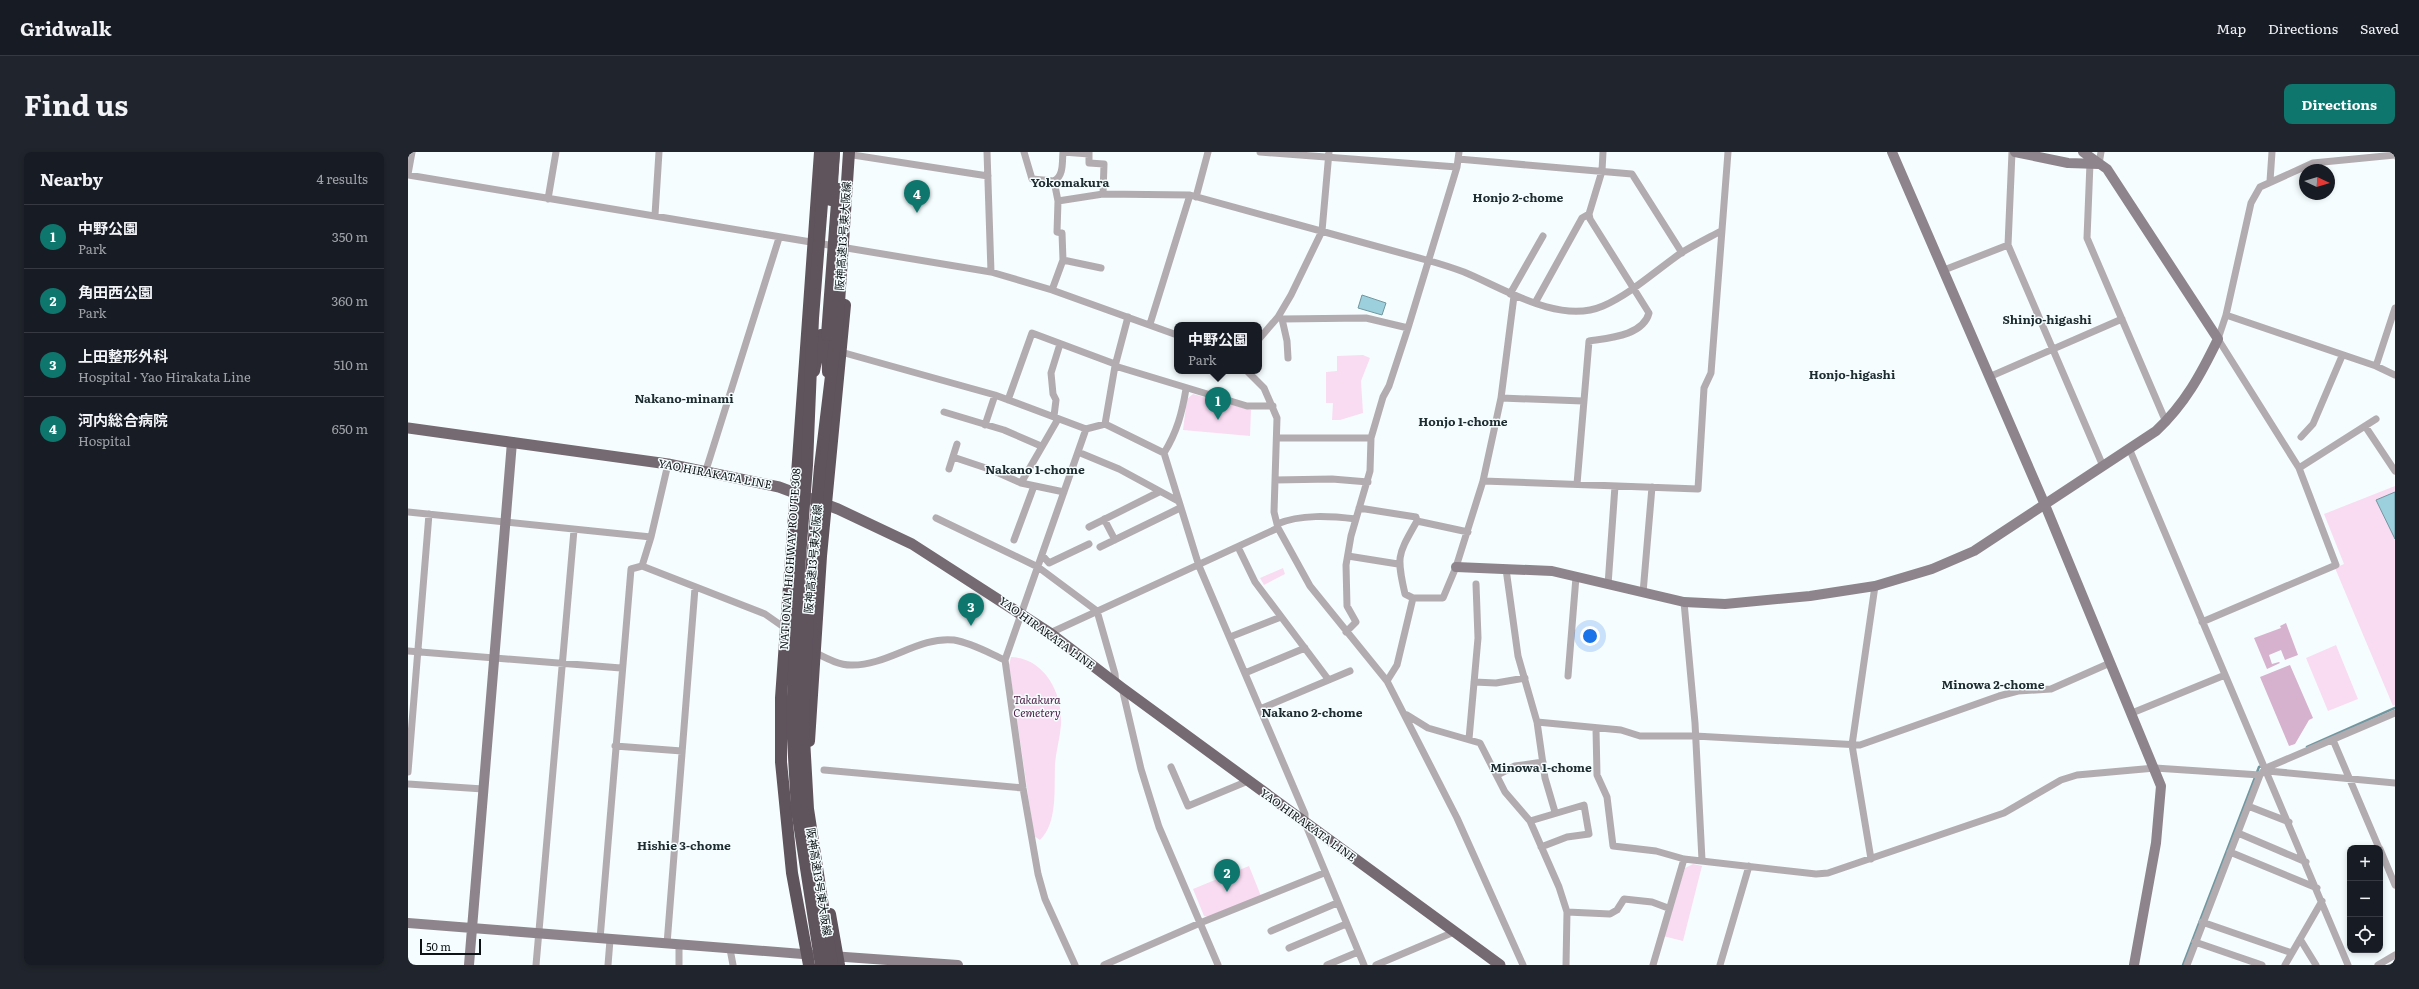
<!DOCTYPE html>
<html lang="en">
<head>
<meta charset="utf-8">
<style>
	body { margin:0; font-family:Literata,"Noto Sans JP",serif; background:#20242c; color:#f1f3f6 }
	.controls { position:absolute; right:12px; bottom:12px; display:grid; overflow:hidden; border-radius:8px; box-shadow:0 2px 6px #0003 }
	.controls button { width:36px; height:36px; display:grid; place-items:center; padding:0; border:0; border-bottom:1px solid #363941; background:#171b24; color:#f1f3f6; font:20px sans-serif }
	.compass { position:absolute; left:1891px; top:12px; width:36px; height:36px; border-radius:50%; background:#171b24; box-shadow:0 2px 6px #0003; rotate:94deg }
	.scale { position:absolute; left:12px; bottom:10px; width:61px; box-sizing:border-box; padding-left:4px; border:2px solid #0d1315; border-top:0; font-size:11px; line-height:14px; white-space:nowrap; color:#0d1315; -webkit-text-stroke:3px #f6fdff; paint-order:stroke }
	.you { position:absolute; left:1182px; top:484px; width:14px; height:14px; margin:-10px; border:3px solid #fff; border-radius:50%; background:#1a73e8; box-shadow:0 0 0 6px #1a73e833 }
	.badge { display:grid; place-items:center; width:26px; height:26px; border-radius:50%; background:#0f766e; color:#fff; font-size:13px; font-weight:700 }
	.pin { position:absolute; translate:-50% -33px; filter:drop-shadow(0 1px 2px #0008) }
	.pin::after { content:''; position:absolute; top:21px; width:14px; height:12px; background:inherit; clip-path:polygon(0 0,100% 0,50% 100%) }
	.popup { position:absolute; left:766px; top:170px; width:88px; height:52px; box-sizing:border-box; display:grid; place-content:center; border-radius:8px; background:#171b24; filter:drop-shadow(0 1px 3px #0005); font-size:13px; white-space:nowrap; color:#9ea1a6 }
	.popup b { font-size:15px; color:#f1f3f6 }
	.popup::after { content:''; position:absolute; left:50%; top:100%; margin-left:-8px; border:8px solid transparent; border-top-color:#171b24 }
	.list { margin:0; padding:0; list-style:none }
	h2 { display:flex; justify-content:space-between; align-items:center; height:52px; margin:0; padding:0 16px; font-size:17px }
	h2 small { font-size:13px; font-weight:400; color:#9ea1a6 }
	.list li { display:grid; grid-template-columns:26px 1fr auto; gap:12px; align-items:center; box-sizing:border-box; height:64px; padding:0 16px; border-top:1px solid #363941 }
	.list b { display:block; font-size:15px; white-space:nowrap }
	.list p { margin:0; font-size:13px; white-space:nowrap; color:#9ea1a6 }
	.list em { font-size:13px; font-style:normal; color:#9ea1a6 }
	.icon { flex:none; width:22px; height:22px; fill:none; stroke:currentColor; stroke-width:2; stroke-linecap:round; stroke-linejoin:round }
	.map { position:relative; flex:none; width:1987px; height:813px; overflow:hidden; border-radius:8px }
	header { display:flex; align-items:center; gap:24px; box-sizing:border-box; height:56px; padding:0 20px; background:#171b24; border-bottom:1px solid #363941 }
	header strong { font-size:19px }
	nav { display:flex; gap:22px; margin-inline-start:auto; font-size:14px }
	.intro { display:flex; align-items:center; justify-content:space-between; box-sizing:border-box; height:96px; padding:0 24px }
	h1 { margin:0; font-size:28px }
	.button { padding:10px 18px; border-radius:8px; background:#0f766e; color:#fff; font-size:14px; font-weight:700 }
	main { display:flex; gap:24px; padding:0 24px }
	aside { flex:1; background:#171b24; border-radius:8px; box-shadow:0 2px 6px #0003 }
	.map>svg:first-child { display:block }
	.green { fill:#f9dcf2 }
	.forest { fill:#d6b2ce }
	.water { fill:#9bd0dc; stroke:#7097a0 }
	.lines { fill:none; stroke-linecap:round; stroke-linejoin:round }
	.stream { stroke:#7097a0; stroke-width:2.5 }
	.street { stroke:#b2acb0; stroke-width:7 }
	.secondary { stroke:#8e858c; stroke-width:10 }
	.primary { stroke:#756a72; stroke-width:11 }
	.highway { stroke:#5f535c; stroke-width:12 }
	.rail-casing { stroke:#4e5456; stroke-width:4 }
	.rail { stroke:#f6fdff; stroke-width:2.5; stroke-dasharray:8; stroke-linecap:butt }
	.highway-bridge { stroke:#5f535c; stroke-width:12 }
	.labels { text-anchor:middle; stroke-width:3; stroke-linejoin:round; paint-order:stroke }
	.street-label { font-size:11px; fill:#0d1315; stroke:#f6fdff }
	.park-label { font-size:11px; font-style:italic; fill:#491c42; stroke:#f6fdff }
	.neighbourhood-label { font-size:12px; font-weight:bold; fill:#1d2c30; stroke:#f6fdff }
</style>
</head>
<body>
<header>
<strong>Gridwalk</strong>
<nav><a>Map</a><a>Directions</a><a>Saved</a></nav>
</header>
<div class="intro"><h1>Find us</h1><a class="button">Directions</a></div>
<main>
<aside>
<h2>Nearby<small>4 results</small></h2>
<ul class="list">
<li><span class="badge">1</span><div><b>中野公園</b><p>Park</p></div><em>350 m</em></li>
<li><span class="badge">2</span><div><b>角田西公園</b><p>Park</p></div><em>360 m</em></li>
<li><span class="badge">3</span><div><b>上田整形外科</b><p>Hospital · Yao Hirakata Line</p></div><em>510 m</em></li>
<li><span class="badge">4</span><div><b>河内総合病院</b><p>Hospital</p></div><em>650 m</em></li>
</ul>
</aside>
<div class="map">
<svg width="1987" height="813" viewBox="0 0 1987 813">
	<rect width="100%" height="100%" fill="#f6fdff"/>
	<!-- green -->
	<path class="green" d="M955,203L962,206L953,229L955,261L932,268H924L925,251H918V220L929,219V204Z
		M785,242L843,258L842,284L775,278L779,247Z
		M1987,334V553L1985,554L1927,416L1936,412L1916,362Z
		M875,416L877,422L856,433L852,426Z
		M1928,493L1950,547L1920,559L1898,506Z
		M603,505C637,506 655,542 653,573C652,586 648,599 647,612C646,636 650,671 632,688L626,684L601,513Z
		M1285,712L1294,714L1275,789L1255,784L1277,716Z
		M841,714L853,744L800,765L796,764L785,737Z"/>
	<!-- forest -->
	<path class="forest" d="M1878,471L1890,503L1877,508L1873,498L1861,503L1864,512L1871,510L1872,511L1859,517L1846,486L1873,476L1872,474Z
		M1882,513L1905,566L1901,568L1887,592L1881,594L1852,525Z"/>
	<!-- water -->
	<path class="water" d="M954,143L978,151L974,163L950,156Z
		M1987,340V387L1968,348Z"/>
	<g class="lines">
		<!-- stream -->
		<path class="stream" d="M1899,595L1987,556
			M1775,813L1851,615L1854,614"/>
		<!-- street -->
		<path class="street" d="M579,0L583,120
			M616,0L624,27L646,29L650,49L649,80L654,81L655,108L644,138
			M681,0V11L696,12L695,42
			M852,0L1049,15
			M1604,0L1600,93L1695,314
			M445,3L580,24
			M1050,7L1224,22L1274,101
			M1682,11L1679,86L1758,270
			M1691,12L1693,0
			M0,22L4,0
			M0,23L583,120L644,138L769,183
			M646,29C656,24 654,10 655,0L681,2
			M1862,29L1864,0
			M788,45L800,0
			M140,47L148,0
			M650,49L695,42L782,43L1022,109C1033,112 1045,116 1056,120C1095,136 1151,173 1195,154C1224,141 1247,119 1273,101C1286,93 1300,86 1313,79
			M247,63L251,0
			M655,108L693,116
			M1536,118L1600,93
			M1102,142L1135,84
			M1127,151L1174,66L1181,62L1194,19L1195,0
			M1818,163L1968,214L1987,223
			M870,165L874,167L958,166L1000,176
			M874,167L879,189L880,206
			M742,172L782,43
			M851,187L870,165L883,143L914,79L921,0
			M433,200L587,243L678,277L697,272L756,301L791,414L897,662V671L956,813
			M707,214L839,254H865
			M1968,214L1987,156
			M839,219L856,236L869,266L866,360L870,376L902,434L979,529L1049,666L1115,813
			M1581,225L1714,167
			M1093,246L1175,249
			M600,248L624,181L707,212
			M536,260L596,278L633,294
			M646,264L648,248L645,242L643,221L652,192
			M697,272L707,214L720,165
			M577,273L587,243
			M1957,274L1987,319
			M1893,285L1905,272L1934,204
			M870,286H963
			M1721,296L1940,813
			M670,300L711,317L770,349
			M756,301C769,280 774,261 778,237
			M545,305L584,318L613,331L656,340
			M1891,316L1968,267
			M541,317L549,292
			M298,318L371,86
			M867,328L924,327L960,330
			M1075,329L1093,246L1106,144
			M613,331L650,267
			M1169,332L1181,189C1200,186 1235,184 1241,161L1182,67L1181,62
			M951,356L1008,365L1009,369L1060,380
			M0,360L243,385
			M528,366L630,415L689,459L707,522L708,532
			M696,367L707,388
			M869,372C893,362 922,364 948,367
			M681,375L751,340
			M606,388L626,334
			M692,395L772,356
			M830,395L847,430L920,527
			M634,403L641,411L681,392
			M940,404L990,412
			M234,414L243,385L260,312
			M1098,417L1110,504L1129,570L1137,626L1147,660
			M1200,433L1207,334
			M1235,441L1244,335
			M1005,446L997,442C988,403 990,403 1009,369
			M1276,450L1287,571L1294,708
			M1794,470L1928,413L1891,316L1810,187L1818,163L1843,51L1852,35L1905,11L1987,3
			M938,480L948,470L939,454L938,413L943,384L962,319L963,286L975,245L981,234L1000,176L1049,15L1051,0
			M642,481L870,376
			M822,485L873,465
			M0,499L213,516
			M406,500C418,506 430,513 443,513C479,514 511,484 546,488C564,491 581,501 597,508
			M837,521L897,496
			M1160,524L1168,425
			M979,529L989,513L1005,446H1035L1048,415L1075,329L1290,337L1296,236L1303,221L1320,0
			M1066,530L1088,531L1117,526
			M714,536L733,617L751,675L810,813
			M852,557L942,519
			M1724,561L1817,523
			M999,563L1020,576L1072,591L1097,640L1122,669L1151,735L1159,760L1158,813
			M1129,570L1213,578L1232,584H1287L1452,593L1591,544L1610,539L1643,537L1702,511
			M1188,577L1189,623L1199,645L1205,694L1248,699L1276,707L1408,722L1420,721L1596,661L1653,628L1669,623L1747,616L1852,623
			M1061,587L1070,486L1068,432
			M1925,588L1971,696
			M207,594L274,599
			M763,615L780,654L840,629
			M416,618L615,636
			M1860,619L1987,631
			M0,620L21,362
			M1089,623L1107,614L1135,610
			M0,632L75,637
			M1840,654L1881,670
			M1122,669L1176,653L1181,682L1159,685L1133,695
			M1830,681L1898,710
			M1972,697L1987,733
			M1822,700L1909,736
			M1463,707L1444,593L1467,434
			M1159,760L1202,762L1209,758L1216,747L1244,750L1260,756
			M1794,770L1884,801
			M863,779L929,751
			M192,787L223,417L234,414L357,462L377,476
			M1892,787L1908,813
			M1787,790L1854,813
			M259,792L287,436
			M271,794V813
			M881,796L938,772
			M322,797L325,813
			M128,813L166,378
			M200,813L202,788
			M667,813L637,747L630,722L615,636L597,508L678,277
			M696,813L792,771L916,721
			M919,813L950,800
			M968,813L1046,780
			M1245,813L1276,707
			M1312,813L1341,714
			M1779,813L1852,623L1858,616L1987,561
			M1877,813L1914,749
			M1970,813L1987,803"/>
		<!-- secondary -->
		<path class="secondary" d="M1484,0L1637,353L1753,634L1748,691L1726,813
			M1607,0L1660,11L1691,12
			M1048,415L1144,419L1276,450L1317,452L1402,444L1467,434L1524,417L1566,399L1748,279C1777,252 1793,222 1810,187L1699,17L1675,0
			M0,771L407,803
			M423,804L550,813
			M61,813L104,290"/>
		<!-- primary -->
		<path class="primary" d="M0,276L260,312L371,335L430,357L504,392L642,481L714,536L1092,813"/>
		<!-- highway -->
		<path class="highway" d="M419,183L420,220
			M406,219L413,183
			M401,589L413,404L437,153
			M422,762L431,813
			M401,813L384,721L373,610V546L412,0"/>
		<!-- rail casing -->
		<g class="rail-casing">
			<path id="rail" d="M423,85L430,0
				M396,395C391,463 383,533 387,600C391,664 403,726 414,789
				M402,395C398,462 391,530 393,597C395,669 412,742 423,813"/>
		</g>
		<!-- rail -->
		<use href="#rail" class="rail"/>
		<!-- highway-bridge -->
		<path class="highway-bridge" d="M423,48L426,0
			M419,183L430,37
			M413,813L389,658L384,569L389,445L399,313L405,166L418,0
			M424,813L400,657L395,569L401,445L412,315L430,166L441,0"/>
	</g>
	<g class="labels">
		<!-- street labels -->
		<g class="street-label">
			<text transform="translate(435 84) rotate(-86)" y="4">阪神高速13号東大阪線</text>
			<text transform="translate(307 322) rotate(11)" y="4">YAO HIRAKATA LINE</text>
			<text transform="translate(382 407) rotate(-86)" y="4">NATIONAL HIGHWAY ROUTE 308</text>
			<text transform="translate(405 407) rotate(-85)" y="4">阪神高速13号東大阪線</text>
			<text transform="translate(639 481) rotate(36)" y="4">YAO HIRAKATA LINE</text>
			<text transform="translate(900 673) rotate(36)" y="4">YAO HIRAKATA LINE</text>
			<text transform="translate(411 730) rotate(81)" y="4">阪神高速13号東大阪線</text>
		</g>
		<!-- park labels -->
		<g class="park-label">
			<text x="629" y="552">Takakura<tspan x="629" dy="13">Cemetery</tspan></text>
		</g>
		<!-- neighbourhood labels -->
		<g class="neighbourhood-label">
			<text x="662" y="35">Yokomakura</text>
			<text x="1110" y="50">Honjo 2-chome</text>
			<text x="1639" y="172">Shinjo-higashi</text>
			<text x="1444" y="227">Honjo-higashi</text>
			<text x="276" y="251">Nakano-minami</text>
			<text x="1055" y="274">Honjo 1-chome</text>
			<text x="627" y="322">Nakano 1-chome</text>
			<text x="1585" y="537">Minowa 2-chome</text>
			<text x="904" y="565">Nakano 2-chome</text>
			<text x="1133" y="620">Minowa 1-chome</text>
			<text x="276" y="698">Hishie 3-chome</text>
		</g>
	</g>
</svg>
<div class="controls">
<button>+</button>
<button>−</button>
<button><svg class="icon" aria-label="locate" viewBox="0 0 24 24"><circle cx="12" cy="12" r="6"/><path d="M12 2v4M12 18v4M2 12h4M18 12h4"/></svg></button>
</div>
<svg class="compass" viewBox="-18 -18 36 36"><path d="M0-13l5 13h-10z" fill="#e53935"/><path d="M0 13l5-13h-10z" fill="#9ea1a6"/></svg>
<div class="scale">50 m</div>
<div class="you"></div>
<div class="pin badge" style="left:810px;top:268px">1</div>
<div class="popup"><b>中野公園</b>Park</div>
<div class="pin badge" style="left:819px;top:740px">2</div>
<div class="pin badge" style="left:563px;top:474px">3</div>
<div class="pin badge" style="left:509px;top:61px">4</div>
</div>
</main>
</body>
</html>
